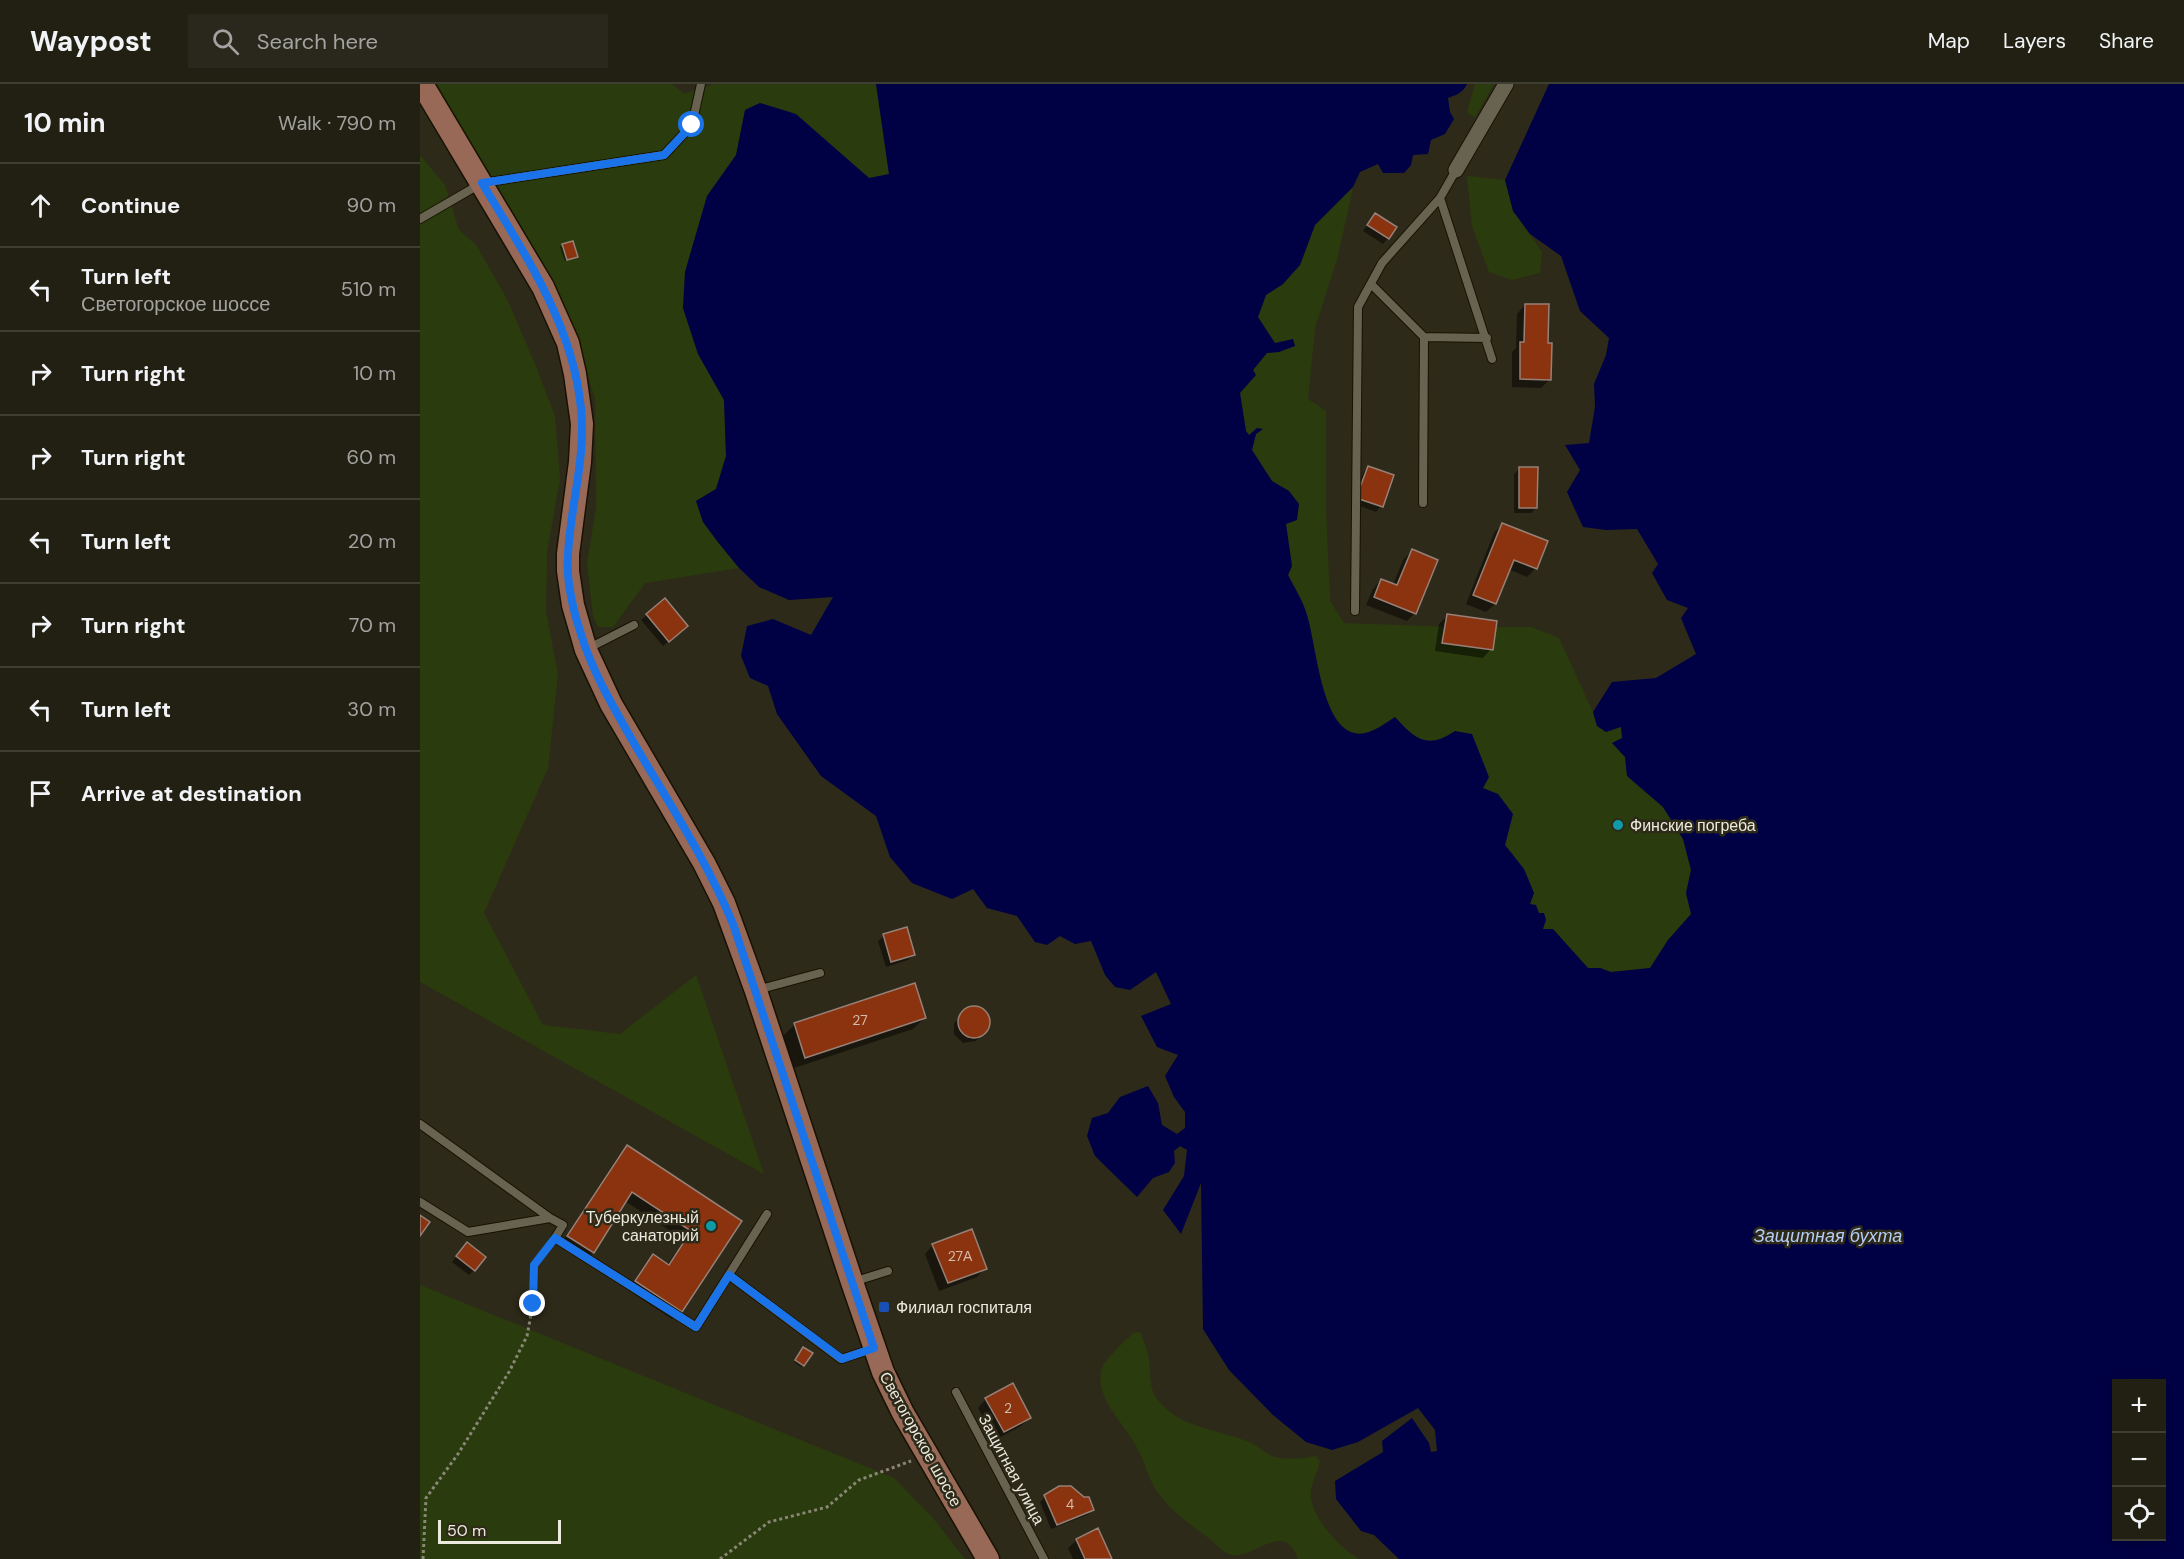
<!DOCTYPE html>
<html lang="en">
<head>
<meta charset="utf-8">
<style>
	body { margin:0; font-family:"DM Sans",sans-serif; background:#2a281c; color:#f1f3f6 }
	.controls { position:absolute; right:18px; bottom:18px; display:grid; overflow:hidden; border-radius:0px; box-shadow:0 3px 15px #0003 }
	.controls button { width:54px; height:54px; display:grid; place-items:center; padding:0; border:0; border-bottom:2px solid #3f3e33; background:#222013; color:#f1f3f6; font:30px sans-serif }
	.scale { position:absolute; left:18px; bottom:15px; width:123px; box-sizing:border-box; padding-left:6px; border:3px solid #ece9de; border-top:0; font-size:16px; line-height:21px; white-space:nowrap; color:#ece9de; -webkit-text-stroke:4px #2e2a19; paint-order:stroke }
	.stop { position:absolute; width:18px; height:18px; margin:-14px; border:4px solid #1a73e8; border-radius:50%; background:#fff }
	.stop.end { background:#1a73e8; border-color:#fff; box-shadow:0 2px 6px #0008 }
	.list { margin:0; padding:0; list-style:none }
	h2 { display:flex; justify-content:space-between; align-items:center; height:78px; margin:0; padding:0 24px; font-size:26px }
	h2 small { font-size:20px; font-weight:400; color:#a2a3a0 }
	.list li { display:grid; grid-template-columns:39px 1fr auto; gap:18px; align-items:center; box-sizing:border-box; height:84px; padding:0 24px; border-top:2px solid #3f3e33 }
	.list b { display:block; font-size:22px; white-space:nowrap }
	.list p { margin:0; font-size:20px; white-space:nowrap; color:#a2a3a0 }
	.list em { font-size:20px; font-style:normal; color:#a2a3a0 }
	.icon { flex:none; width:33px; height:33px; fill:none; stroke:currentColor; stroke-width:2; stroke-linecap:round; stroke-linejoin:round }
	.map { position:relative; flex:none; width:1764px; height:1475px; overflow:hidden }
	header { display:flex; align-items:center; gap:36px; box-sizing:border-box; height:84px; padding:0 30px; background:#222013; border-bottom:2px solid #3f3e33 }
	header strong { font-size:28px }
	nav { display:flex; gap:33px; margin-inline-start:auto; font-size:21px }
	.search { width:420px; height:54px; background:#2a281c; display:flex; align-items:center; gap:15px; box-sizing:border-box; padding:0 21px; border-radius:0px; color:#a2a3a0; font-size:22px }
	main { display:flex }
	aside { flex:1; background:#222013 }
	.map>svg:first-child { display:block }
	.green { fill:#2a3c0d }
	.water { fill:#000045; fill-rule:evenodd }
	.shadow { fill:#0007 }
	.building { fill:#8a330e; stroke:#968078; stroke-width:1.5 }
	.lines { fill:none; stroke-linecap:round; stroke-linejoin:round }
	.service-casing { stroke:#171203; stroke-width:10 }
	.minor-casing { stroke:#171203; stroke-width:17 }
	.primary-casing { stroke:#171203; stroke-width:25 }
	.path { stroke:#8a8678; stroke-width:3; stroke-dasharray:3 3; stroke-linecap:butt }
	.service { stroke:#686250; stroke-width:8 }
	.minor { stroke:#686250; stroke-width:15 }
	.primary { stroke:#996958; stroke-width:22 }
	.route { stroke:#1a73e8; stroke-width:8 }
	.culture-dot { fill:#0f9aa8; stroke:#2e2a19; stroke-width:2 }
	.transit-dot { fill:#1a4fb4; stroke:#2e2a19; stroke-width:2 }
	.labels { text-anchor:middle; stroke-width:5; stroke-linejoin:round; paint-order:stroke }
	.number-label { font-size:14px; fill:#d4bcaa }
	.poi-label { font-size:16px; fill:#ece9de; stroke:#2e2a19; text-anchor:start }
	.street-label { font-size:16px; fill:#ece9de; stroke:#2e2a19 }
	.water-label { font-size:18px; font-style:italic; fill:#b5cdf6; stroke:#2e2a19 }
</style>
</head>
<body>
<header>
<strong>Waypost</strong>
<div class="search"><svg class="icon" aria-label="search" viewBox="0 0 24 24"><circle cx="10" cy="10" r="6"/><path d="M15 15l6 6"/></svg>Search here</div>
<nav><a>Map</a><a>Layers</a><a>Share</a></nav>
</header>
<main>
<aside>
<h2>10 min<small>Walk · 790 m</small></h2>
<ul class="list">
<li><svg class="icon" aria-label="ahead" viewBox="0 0 24 24"><path d="M12 20V5M6 11l6-6 6 6"/></svg><div><b>Continue</b></div><em>90 m</em></li>
<li><svg class="icon" aria-label="left" viewBox="0 0 24 24"><path d="M17 20v-9H6M10 6l-5 5 5 5"/></svg><div><b>Turn left</b><p>Светогорское шоссе</p></div><em>510 m</em></li>
<li><svg class="icon" aria-label="right" viewBox="0 0 24 24"><path d="M7 20v-9h11M14 6l5 5-5 5"/></svg><div><b>Turn right</b></div><em>10 m</em></li>
<li><svg class="icon" aria-label="right" viewBox="0 0 24 24"><path d="M7 20v-9h11M14 6l5 5-5 5"/></svg><div><b>Turn right</b></div><em>60 m</em></li>
<li><svg class="icon" aria-label="left" viewBox="0 0 24 24"><path d="M17 20v-9H6M10 6l-5 5 5 5"/></svg><div><b>Turn left</b></div><em>20 m</em></li>
<li><svg class="icon" aria-label="right" viewBox="0 0 24 24"><path d="M7 20v-9h11M14 6l5 5-5 5"/></svg><div><b>Turn right</b></div><em>70 m</em></li>
<li><svg class="icon" aria-label="left" viewBox="0 0 24 24"><path d="M17 20v-9H6M10 6l-5 5 5 5"/></svg><div><b>Turn left</b></div><em>30 m</em></li>
<li><svg class="icon" aria-label="arrive" viewBox="0 0 24 24"><path d="M6 21V4h12l-3 4 3 4H6"/></svg><div><b>Arrive at destination</b></div></li>
</ul>
</aside>
<div class="map">
<svg width="1764" height="1475" viewBox="0 0 1764 1475">
	<rect width="100%" height="100%" fill="#2e2a19"/>
	<!-- green -->
	<path class="green" d="M7,0H252L264,10L294,0H456L469,91L450,94L420,70L340,19L325,26L316,71L287,112L265,188L263,224L278,270L304,316L306,372L296,405L276,417L283,438L319,484L225,499L193,543H178L173,532L167,479L176,425L175,315L165,281L142,224Z
		M1055,0H1074L1055,34L1047,28Z
		M0,71L25,101L39,146L56,161L87,215L115,280L135,332L140,395L127,468L126,528L138,590L128,684L64,829L123,941L200,950L276,891L344,1090L0,898Z
		M1047,92L1085,96L1093,127L1122,168L1120,189L1092,196L1069,188L1052,142Z
		M933,103L918,172L895,244L888,315L906,327V426L910,517L924,539L1029,543H1111L1139,554L1173,628L1177,642H1201L1203,654L1193,659L1205,673L1207,692L1243,723L1263,755L1271,786L1266,809L1271,830L1248,856L1230,884L1191,888L1180,884H1168L1123,845L1119,830L1110,820L1114,809L1104,785L1085,761L1092,730L1063,704L1035,647C1007,666 995,655 975,633C964,640 948,653 934,649C900,640 896,555 886,528C882,515 874,503 868,490L872,482L866,440L869,407L852,397L832,366L836,350L840,348L829,351L826,347L820,309L835,291L833,286L847,269L859,268L838,233L846,211L863,200L880,181L895,141Z
		M0,1201L474,1394L513,1434L545,1475H0Z
		M720,1248C723,1255 726,1263 728,1270C731,1284 728,1303 737,1315C759,1345 800,1345 831,1359C840,1363 845,1370 855,1373C869,1376 882,1375 896,1372L900,1378C898,1387 893,1396 891,1405C887,1430 919,1464 939,1475H878C865,1435 834,1475 812,1471C805,1470 796,1460 790,1455C770,1440 750,1427 736,1406C727,1392 724,1374 715,1360C703,1338 676,1315 681,1287C682,1278 705,1257 713,1249Z"/>
	<!-- water -->
	<path class="water" d="M456,0H1047C1043,9 1036,11 1028,14L1030,28L1034,35L1025,50L1011,56L1008,70L993,71L991,81L984,89H963L958,80L940,88L933,103L895,141L880,181L863,200L846,211L838,233L855,259L873,255L875,262L859,268L847,269L833,286L836,291L820,309L826,347L829,351L837,344L843,345L836,350L832,366L852,397L869,407L879,420L877,436L866,440L872,482L868,491C874,503 882,515 886,528C896,555 900,641 934,649C948,653 964,640 975,633C995,655 1007,666 1035,647L1052,650L1069,693L1063,704L1078,710L1093,730L1085,761L1104,785L1114,809L1110,820L1116,821L1119,829H1124L1126,836L1123,845H1133L1168,884H1180L1191,888L1230,884L1248,856L1271,830L1266,809L1271,786L1263,755L1243,723L1207,692L1205,673L1192,659L1202,654L1201,643L1186,648L1177,642L1173,628L1192,598L1236,594L1276,570L1261,534L1268,524L1247,516L1232,489L1238,480L1217,445L1186,446L1163,443L1147,408L1160,386L1145,361L1169,359L1175,323L1174,300L1186,271L1189,254L1160,227L1141,172L1110,150L1093,127L1085,96L1129,0H1764V1475H979L954,1451L941,1447L916,1415L915,1397L963,1368L962,1357L992,1334L1009,1359L1011,1368L1017,1367L1015,1346L998,1324L938,1358L912,1366L886,1358L853,1331L809,1286L783,1245L781,1099L761,1150L743,1126L764,1092L767,1066L760,1062L754,1067L755,1079L749,1088L733,1094L717,1113L675,1072L667,1052L672,1034L688,1029L700,1013L728,1002L738,1019L742,1041L757,1050L765,1044V1028L754,1013L745,992L758,971L737,963L721,932L751,920L736,888L710,906L695,903L685,891L671,857L655,860L640,852L627,861L615,858L597,832L567,824L553,805L532,815L492,799L470,773L456,732L401,692L357,630L348,602L330,594L321,572L327,542L353,535L391,551L413,513L369,516L339,503L319,484L297,457L283,438L276,417L296,405L306,372L304,316L278,270L263,224L265,188L287,112L316,71L325,26L340,19L376,30L449,94L469,90ZM1696,1300H1742V1452H1696Z"/>
	<!-- shadow -->
	<path class="shadow" d="M955,131L968,154L963,160L943,147Z
		M143,161L156,172L145,177L140,163Z
		M1105,221L1127,260L1130,295L1121,304L1092,303V268L1096,264L1097,230Z
		M948,383L961,422L956,428L932,419L943,389Z
		M1100,384L1116,424L1111,429H1094V390Z
		M1082,440L1116,484L1107,493L1088,485L1075,520L1066,528L1046,520L1074,449Z
		M992,467L995,529L987,537L946,521L953,505L961,496L973,501L983,476Z
		M245,516L261,547L243,562L221,536Z
		M1027,532L1071,565L1063,574L1015,567L1019,540Z
		M464,852L493,871L488,876L466,883L458,857Z
		M550,924L560,925L568,932L569,942L556,957L543,959L534,950V939Z
		M505,934L493,945L374,984L363,952L375,940Z
		M207,1063L320,1137L261,1227L252,1235L208,1206L225,1180L233,1172L247,1181L264,1156L205,1117L173,1168L165,1177L140,1161L199,1071Z
		M513,1161L565,1184L557,1193L519,1207L505,1170Z
		M41,1166L54,1186L49,1191L32,1178Z
		M381,1267L383,1281L381,1283L374,1278Z
		M566,1315L610,1333L601,1342L575,1356L558,1324Z
		M625,1413L673,1426L667,1431L631,1445L620,1418Z
		M657,1456L690,1475H653L648,1464Z"/>
	<!-- building -->
	<path class="building" d="M955,129L977,143L969,155L947,141Z
		M153,157L158,173L147,176L142,160Z
		M1105,220H1129L1128,259H1132L1131,296L1100,295V258H1104Z
		M948,382L974,391L963,423L936,414Z
		M1099,383H1118L1117,424H1099Z
		M1082,439L1128,457L1117,485L1094,476L1076,520L1053,511Z
		M992,465L1018,476L996,530L954,513L961,495L977,501Z
		M245,514L268,542L249,558L226,530Z
		M1027,530L1077,537L1073,566L1022,559Z
		M487,843L495,871L471,878L463,850Z
		M495,899L506,934L385,974L374,939Z
		M538 938a16 16 0 1 1 32 0a16 16 0 1 1-32 0Z
		M207,1061L322,1137L262,1228L215,1197L233,1170L249,1181L271,1147L212,1108L174,1169L147,1152Z
		M0,1131L10,1138L0,1152Z
		M552,1145L567,1185L528,1199L512,1160Z
		M47,1158L66,1173L55,1187L36,1172Z
		M383,1263L393,1269L384,1282L375,1276Z
		M593,1299L611,1334L584,1348L565,1314Z
		M639,1402H651L664,1413H669L674,1426L637,1441L624,1411Z
		M678,1444L692,1475H665L656,1455Z"/>
	<g class="lines">
		<!-- service casing -->
		<g class="service-casing">
			<path id="service" d="M1020,114L1072,275
				M0,135L62,99L244,71L272,41L281,0
				M951,200L1004,253L1067,254
				M1003,419L1004,253
				M935,527L938,223L962,179L1020,114L1036,86
				M167,565L214,541
				M337,906L400,889
				M0,1040L130,1134L48,1148L0,1118
				M130,1134L143,1141L135,1154L276,1243L347,1130
				M309,1191L421,1275L452,1265
				M433,1198L468,1187
				M536,1308L624,1475"/>
		</g>
		<!-- minor casing -->
		<g class="minor-casing">
			<path id="minor" d="M1036,86L1086,0"/>
		</g>
		<!-- primary casing -->
		<g class="primary-casing">
			<path id="primary" d="M2,0L123,203L148,259L155,290L162,340L160,378L148,470V487L153,521L166,566L191,620L284,779L304,819L336,907L432,1198L463,1288L483,1329L568,1475"/>
		</g>
		<!-- path -->
		<path class="path" d="M3,1475L6,1414L38,1370L89,1288L107,1252L113,1220L115,1181L128,1163
			M300,1475L349,1438L407,1423L439,1396L491,1377"/>
		<!-- service -->
		<use href="#service" class="service"/>
		<!-- minor -->
		<use href="#minor" class="minor"/>
		<!-- primary -->
		<use href="#primary" class="primary"/>
	</g>
	<g class="lines">
		<!-- route -->
		<path class="route" d="M113,1220L114,1181L135,1154L276,1243L309,1191L422,1275L454,1264L313,840C287,777 249,719 215,661C194,624 172,588 160,547C152,522 146,496 148,471C150,427 163,384 162,340C159,249 107,174 62,99L244,71L272,41"/>
	</g>
	<!-- markers -->
	<g class="culture-dot">
		<circle cx="1198" cy="741" r="6"/>
		<circle cx="291" cy="1142" r="6"/>
	</g>
	<rect class="transit-dot" x="458" y="1217" width="12" height="12" rx="3"/>
	<g class="labels">
		<!-- number labels -->
		<g class="number-label">
			<text x="440" y="941">27</text>
			<text x="540" y="1177">27А</text>
			<text x="588" y="1329">2</text>
			<text x="650" y="1425">4</text>
		</g>
		<!-- poi labels -->
		<g class="poi-label">
			<text x="1210" y="747">Финские погреба</text>
			<text x="279" y="1139" text-anchor="end">Туберкулезный<tspan x="279" dy="18">санаторий</tspan></text>
			<text x="476" y="1229">Филиал госпиталя</text>
		</g>
		<!-- street labels -->
		<g class="street-label">
			<text transform="translate(501 1355) rotate(61)" y="6">Светогорское шоссе</text>
			<text transform="translate(592 1385) rotate(62)" y="6">Защитная улица</text>
		</g>
		<!-- water labels -->
		<g class="water-label">
			<text x="1408" y="1158">Защитная бухта</text>
		</g>
	</g>
</svg>
<div class="controls">
<button>+</button>
<button>−</button>
<button><svg class="icon" aria-label="locate" viewBox="0 0 24 24"><circle cx="12" cy="12" r="6"/><path d="M12 2v4M12 18v4M2 12h4M18 12h4"/></svg></button>
</div>
<div class="scale">50 m</div>
<div class="stop" style="left:272px;top:41px"></div>
<div class="stop end" style="left:113px;top:1220px"></div>
</div>
</main>
</body>
</html>
